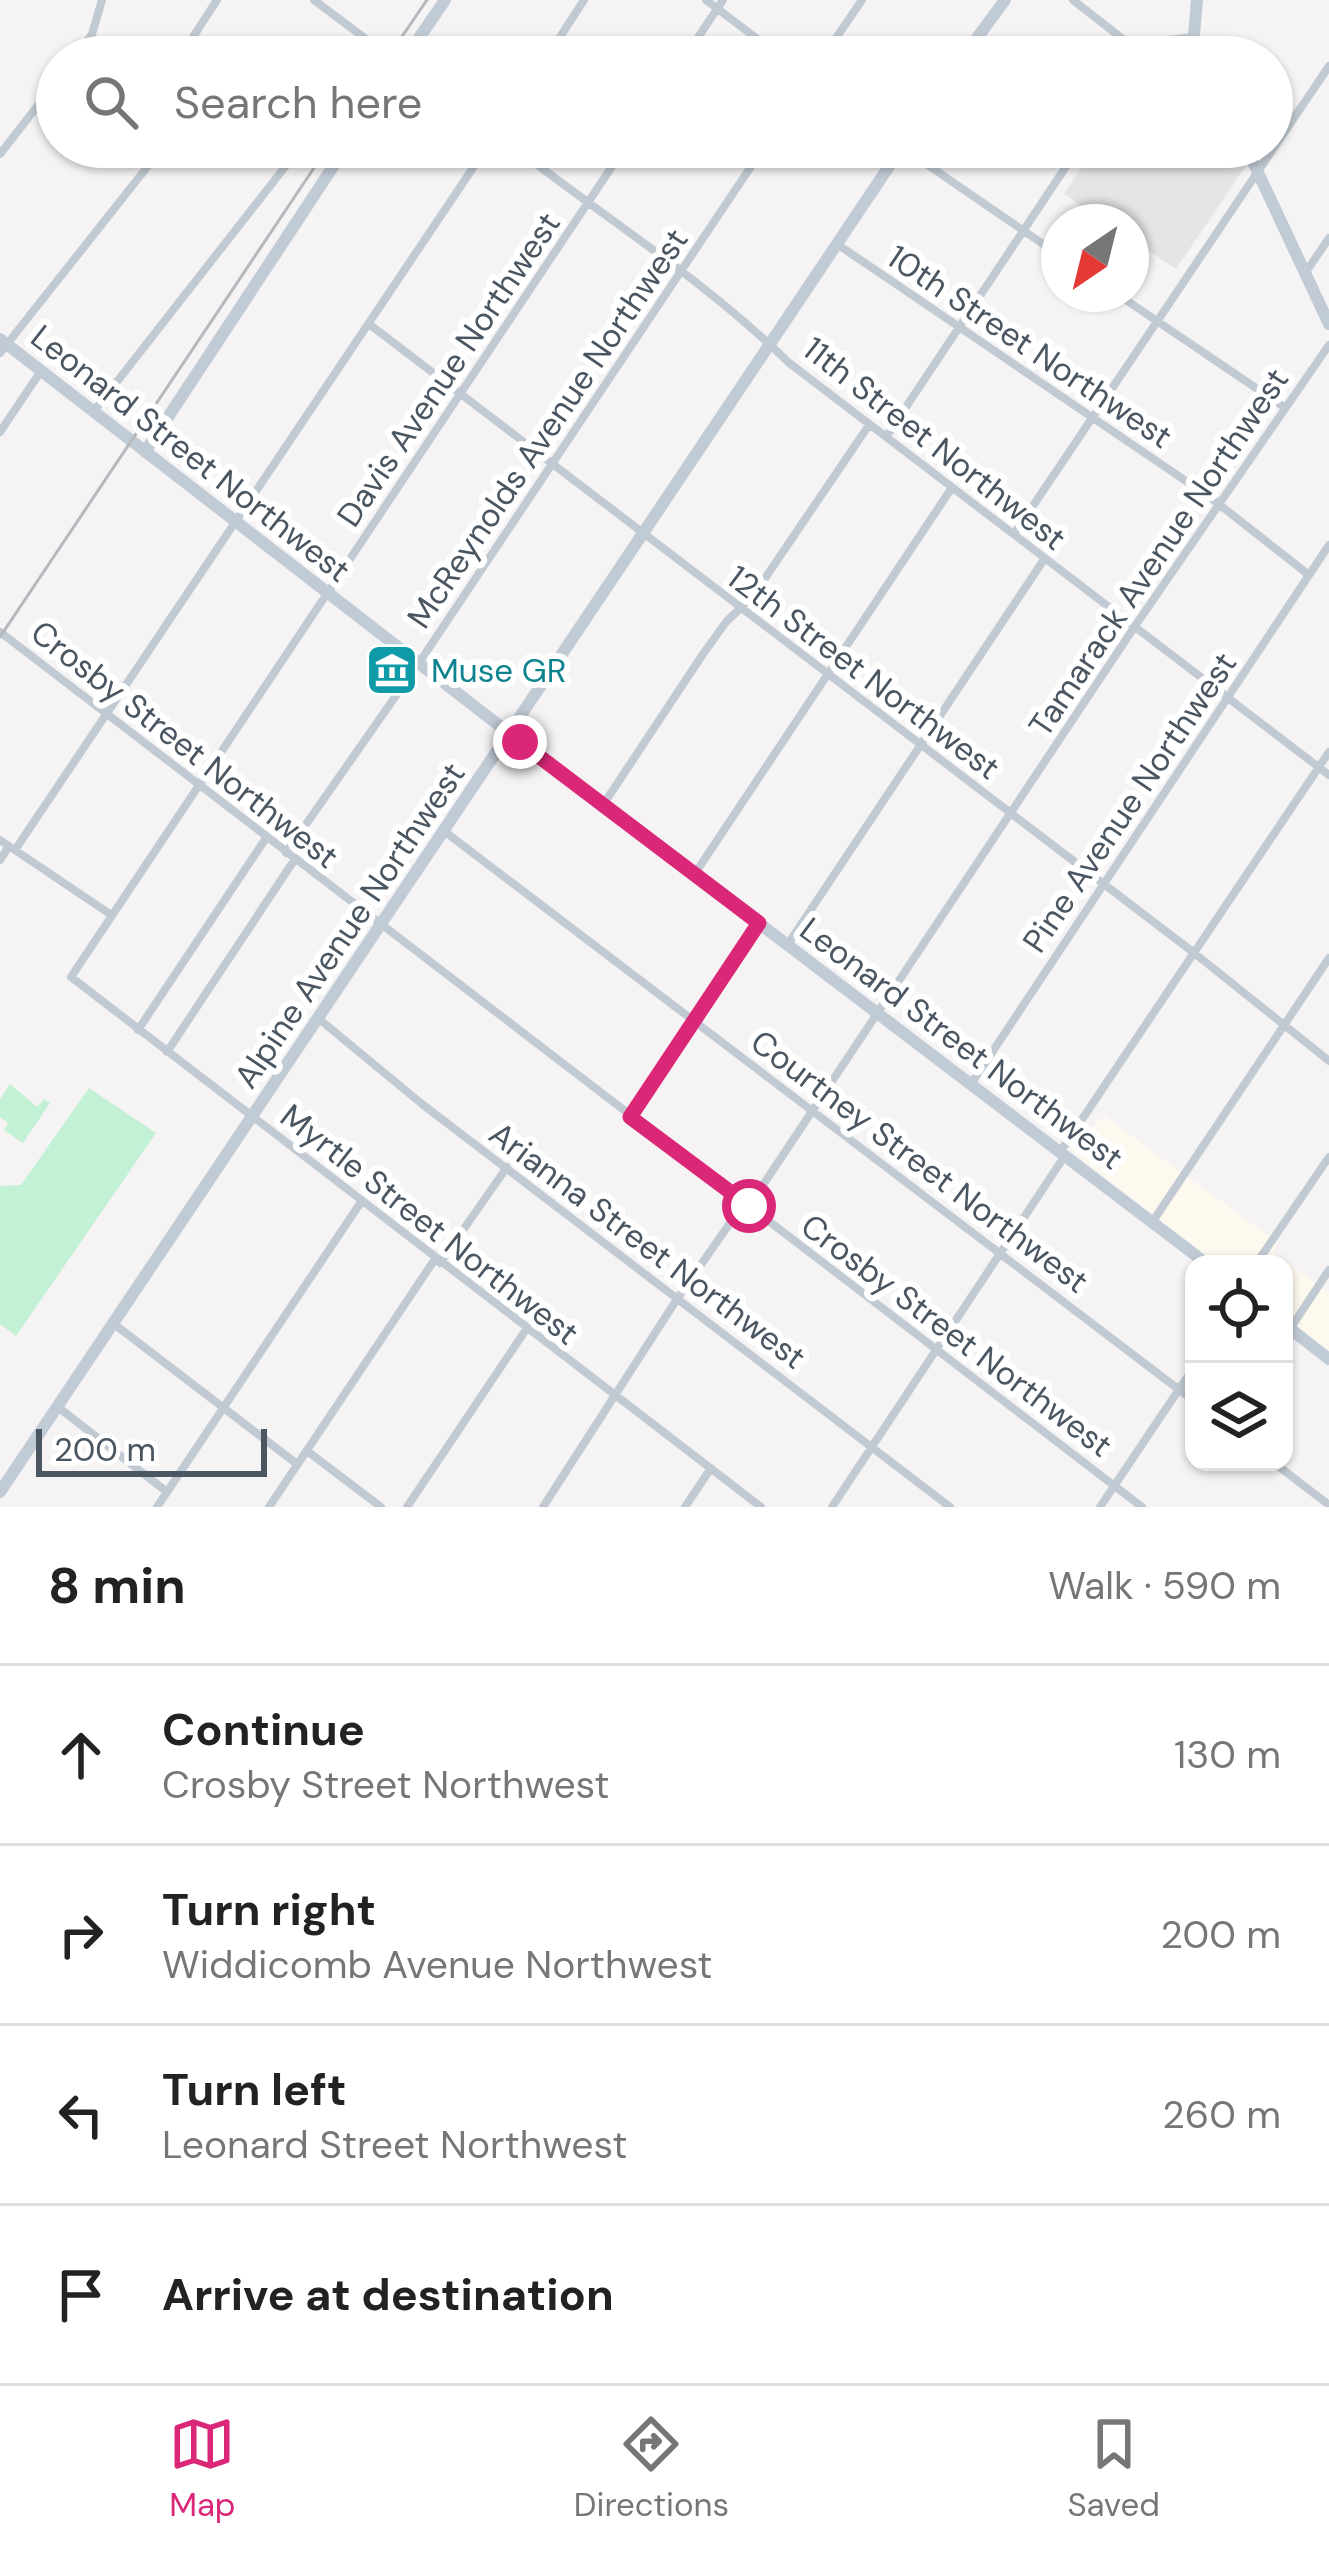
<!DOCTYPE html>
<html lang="en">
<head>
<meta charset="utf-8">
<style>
	body { margin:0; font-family:"DM Sans",sans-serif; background:#f6f6f6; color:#222 }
	.controls { position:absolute; right:36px; bottom:36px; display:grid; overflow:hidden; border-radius:24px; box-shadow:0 3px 9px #0004 }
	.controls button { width:108px; height:108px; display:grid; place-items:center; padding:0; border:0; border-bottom:3px solid #e0e0e0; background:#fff; color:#222; font:60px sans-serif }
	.compass { position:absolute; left:1041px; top:204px; width:108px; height:108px; border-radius:50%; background:#fff; box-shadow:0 3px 9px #0004; rotate:215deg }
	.scale { position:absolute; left:36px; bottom:30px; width:231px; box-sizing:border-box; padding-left:12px; border:6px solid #4a5661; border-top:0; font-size:33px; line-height:42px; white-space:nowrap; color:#4a5661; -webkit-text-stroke:9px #fff; paint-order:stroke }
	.stop { position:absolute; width:36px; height:36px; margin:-27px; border:9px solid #db2777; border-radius:50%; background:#fff }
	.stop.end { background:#db2777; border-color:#fff; box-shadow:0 3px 12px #0008 }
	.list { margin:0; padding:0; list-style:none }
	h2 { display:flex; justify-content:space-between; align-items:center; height:156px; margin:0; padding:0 48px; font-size:51px }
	h2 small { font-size:39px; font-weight:400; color:#767676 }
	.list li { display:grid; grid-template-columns:78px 1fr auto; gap:36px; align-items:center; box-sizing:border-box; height:180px; padding:0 48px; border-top:3px solid #e0e0e0 }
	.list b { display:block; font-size:45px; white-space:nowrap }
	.list p { margin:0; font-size:39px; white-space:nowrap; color:#767676 }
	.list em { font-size:39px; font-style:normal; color:#767676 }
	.icon { flex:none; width:66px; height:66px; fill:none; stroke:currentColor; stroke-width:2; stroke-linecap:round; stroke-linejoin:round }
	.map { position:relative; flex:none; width:1329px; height:1507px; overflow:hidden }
	.search { position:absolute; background:#fff; box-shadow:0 3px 9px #0004; left:36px; right:36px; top:36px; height:132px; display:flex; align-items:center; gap:30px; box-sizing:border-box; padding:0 42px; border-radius:66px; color:#767676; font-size:45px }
	.sheet { height:876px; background:#fff }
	nav { display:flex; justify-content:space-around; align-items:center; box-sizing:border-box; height:168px; border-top:3px solid #e0e0e0; background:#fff; font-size:33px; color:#767676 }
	nav a { display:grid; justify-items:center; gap:6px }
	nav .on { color:#db2777 }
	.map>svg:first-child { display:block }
	.commercial { fill:#fdf9ef }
	.education { fill:#e6e4e5 }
	.green { fill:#c3f1d5 }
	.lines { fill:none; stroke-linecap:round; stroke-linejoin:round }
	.street { stroke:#c1cad2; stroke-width:8 }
	.secondary { stroke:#c1cbd6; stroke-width:12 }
	.rail { stroke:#b5b8bd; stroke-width:3 }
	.route { stroke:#db2777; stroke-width:15 }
	.labels { text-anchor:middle; stroke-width:12; stroke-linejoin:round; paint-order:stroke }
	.street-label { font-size:33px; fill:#4a5661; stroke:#fff }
	.culture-label { font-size:33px; fill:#0d838f; stroke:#fff; text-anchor:start }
</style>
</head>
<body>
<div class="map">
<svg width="1329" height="1507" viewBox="0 0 1329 1507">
	<rect width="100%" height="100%" fill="#f5f3f3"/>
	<!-- commercial -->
	<path class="commercial" d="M1104,1116L1278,1243L1273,1252L1329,1293V1351L1284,1316V1264H1217L1069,1149Z"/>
	<!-- education -->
	<path class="education" d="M1095,147H1234L1245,167L1176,269L1131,239V222H1106L1064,194Z"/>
	<!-- green -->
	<path class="green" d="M10,1084L37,1107L44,1099L50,1103L23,1143L4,1130L8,1123L0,1117V1099Z
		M89,1088L156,1133L16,1336L0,1324V1186L21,1185Z"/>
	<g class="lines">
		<!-- street -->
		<path class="street" d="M314,0L390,57
			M706,0L781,57
			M1073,0L1142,54
			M1141,56L1158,41L1194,37
			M76,57L92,34L102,0
			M180,57L217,0
			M547,57L584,0
			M685,57L723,0
			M823,57L862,0
			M514,147C605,218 706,281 788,362L1329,775
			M625,147L71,977L761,1507
			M903,148L1059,255
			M0,154L57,81
			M837,244L1211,498L1309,575
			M1306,272L1329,238
			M1117,294L1284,407
			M369,324L1193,952L1329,1061
			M0,353L163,147
			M94,411L288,163
			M0,432L41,371
			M886,437L1079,147
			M1014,534L1329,66
			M0,632L1142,1507
			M603,805L703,654L726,622L753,596L869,425
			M444,831L1194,1401
			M0,840L110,914
			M15,850L487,147
			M286,853L425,654L764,147
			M0,860L9,846
			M694,875L951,489
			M788,944L1045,558
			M319,1019L422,1104L950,1507
			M138,1030L266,838
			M167,1052L295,859
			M971,1084L1329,545
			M630,1117L758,924
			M1060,1152L1329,752
			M749,1206L1135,626L1329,345
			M1153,1221L1329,958
			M440,1263L507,1167
			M1256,1264L1329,1157
			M114,1324L297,1464
			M1290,1329L1329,1270
			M58,1407L167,1492
			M307,1451L381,1507
			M1273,1462L1329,1505
			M157,1507L361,1202
			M269,1507L435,1259
			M407,1507L527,1328
			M543,1507L677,1299L744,1203
			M685,1507L711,1468
			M832,1507L1064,1157
			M1100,1507L1194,1367"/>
		<!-- secondary -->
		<path class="secondary" d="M406,57L445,0
			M963,57L1005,0
			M1192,57L1197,0
			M1246,147L1329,324
			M0,339L509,733L1207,1264
			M145,452L346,147
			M1284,1324L1329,1359
			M0,1492L902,147"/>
		<!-- rail -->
		<path class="rail" d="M388,57L427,0
			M0,637L328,147"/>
	</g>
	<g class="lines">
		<!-- route -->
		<path class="route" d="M520,742L759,923L630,1117L749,1206"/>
	</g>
	<!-- icons -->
	<defs>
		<g id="museum-square" transform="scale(2.7)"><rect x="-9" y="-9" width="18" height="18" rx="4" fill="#0f9aa8" stroke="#fff"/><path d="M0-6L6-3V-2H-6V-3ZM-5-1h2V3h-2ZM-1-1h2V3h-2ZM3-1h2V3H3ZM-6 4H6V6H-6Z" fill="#fff"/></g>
	</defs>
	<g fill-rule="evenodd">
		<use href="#museum-square" x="392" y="670"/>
	</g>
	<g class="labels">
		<!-- street labels -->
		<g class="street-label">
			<text transform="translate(1030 346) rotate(34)" y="12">10th Street Northwest</text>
			<text transform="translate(448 369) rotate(-56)" y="12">Davis Avenue Northwest</text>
			<text transform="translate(547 428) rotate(-56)" y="12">McReynolds Avenue Northwest</text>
			<text transform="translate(935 443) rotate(38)" y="12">11th Street Northwest</text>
			<text transform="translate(191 453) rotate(38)" y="12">Leonard Street Northwest</text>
			<text transform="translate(1158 552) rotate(-56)" y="12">Tamarack Avenue Northwest</text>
			<text transform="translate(864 672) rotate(37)" y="12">12th Street Northwest</text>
			<text transform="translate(185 744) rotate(38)" y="12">Crosby Street Northwest</text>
			<text transform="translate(1129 802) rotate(-56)" y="12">Pine Avenue Northwest</text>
			<text transform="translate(349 925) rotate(-56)" y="12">Alpine Avenue Northwest</text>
			<text transform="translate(962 1043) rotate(37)" y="12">Leonard Street Northwest</text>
			<text transform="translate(920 1161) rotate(37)" y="12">Courtney Street Northwest</text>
			<text transform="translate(430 1224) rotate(38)" y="12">Myrtle Street Northwest</text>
			<text transform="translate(648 1245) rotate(37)" y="12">Arianna Street Northwest</text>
			<text transform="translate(957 1335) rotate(37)" y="12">Crosby Street Northwest</text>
		</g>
		<!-- culture labels -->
		<g class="culture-label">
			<text x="431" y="682">Muse GR</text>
		</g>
	</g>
</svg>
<div class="controls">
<button><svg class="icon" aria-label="locate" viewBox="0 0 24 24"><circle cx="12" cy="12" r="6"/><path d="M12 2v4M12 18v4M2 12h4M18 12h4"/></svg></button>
<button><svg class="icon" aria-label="layers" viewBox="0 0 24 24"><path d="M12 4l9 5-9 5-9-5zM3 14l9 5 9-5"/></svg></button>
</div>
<svg class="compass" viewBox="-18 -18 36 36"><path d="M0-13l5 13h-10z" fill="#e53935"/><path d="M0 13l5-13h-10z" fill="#767676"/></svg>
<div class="scale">200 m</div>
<div class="stop" style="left:749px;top:1206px"></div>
<div class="stop end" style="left:520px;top:742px"></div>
<div class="search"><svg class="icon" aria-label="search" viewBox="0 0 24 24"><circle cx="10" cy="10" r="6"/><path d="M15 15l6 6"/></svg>Search here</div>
</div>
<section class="sheet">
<h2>8 min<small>Walk · 590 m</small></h2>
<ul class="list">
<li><svg class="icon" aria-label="ahead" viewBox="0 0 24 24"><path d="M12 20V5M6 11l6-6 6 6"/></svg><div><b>Continue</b><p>Crosby Street Northwest</p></div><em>130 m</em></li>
<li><svg class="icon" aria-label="right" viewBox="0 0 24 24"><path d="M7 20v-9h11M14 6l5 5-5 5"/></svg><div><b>Turn right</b><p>Widdicomb Avenue Northwest</p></div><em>200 m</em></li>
<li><svg class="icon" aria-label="left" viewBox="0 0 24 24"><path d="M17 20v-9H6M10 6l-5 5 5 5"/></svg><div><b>Turn left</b><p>Leonard Street Northwest</p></div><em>260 m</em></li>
<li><svg class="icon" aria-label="arrive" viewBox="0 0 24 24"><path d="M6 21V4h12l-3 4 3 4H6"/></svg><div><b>Arrive at destination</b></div></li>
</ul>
</section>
<nav>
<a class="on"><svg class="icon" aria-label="map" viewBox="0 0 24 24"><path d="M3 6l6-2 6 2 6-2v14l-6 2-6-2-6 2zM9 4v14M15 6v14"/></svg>Map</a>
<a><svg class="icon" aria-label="directions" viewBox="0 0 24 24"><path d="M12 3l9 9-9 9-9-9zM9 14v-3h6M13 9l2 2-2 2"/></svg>Directions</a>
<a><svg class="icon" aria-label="saved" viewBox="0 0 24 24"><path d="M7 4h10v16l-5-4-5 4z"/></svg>Saved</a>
</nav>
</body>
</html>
